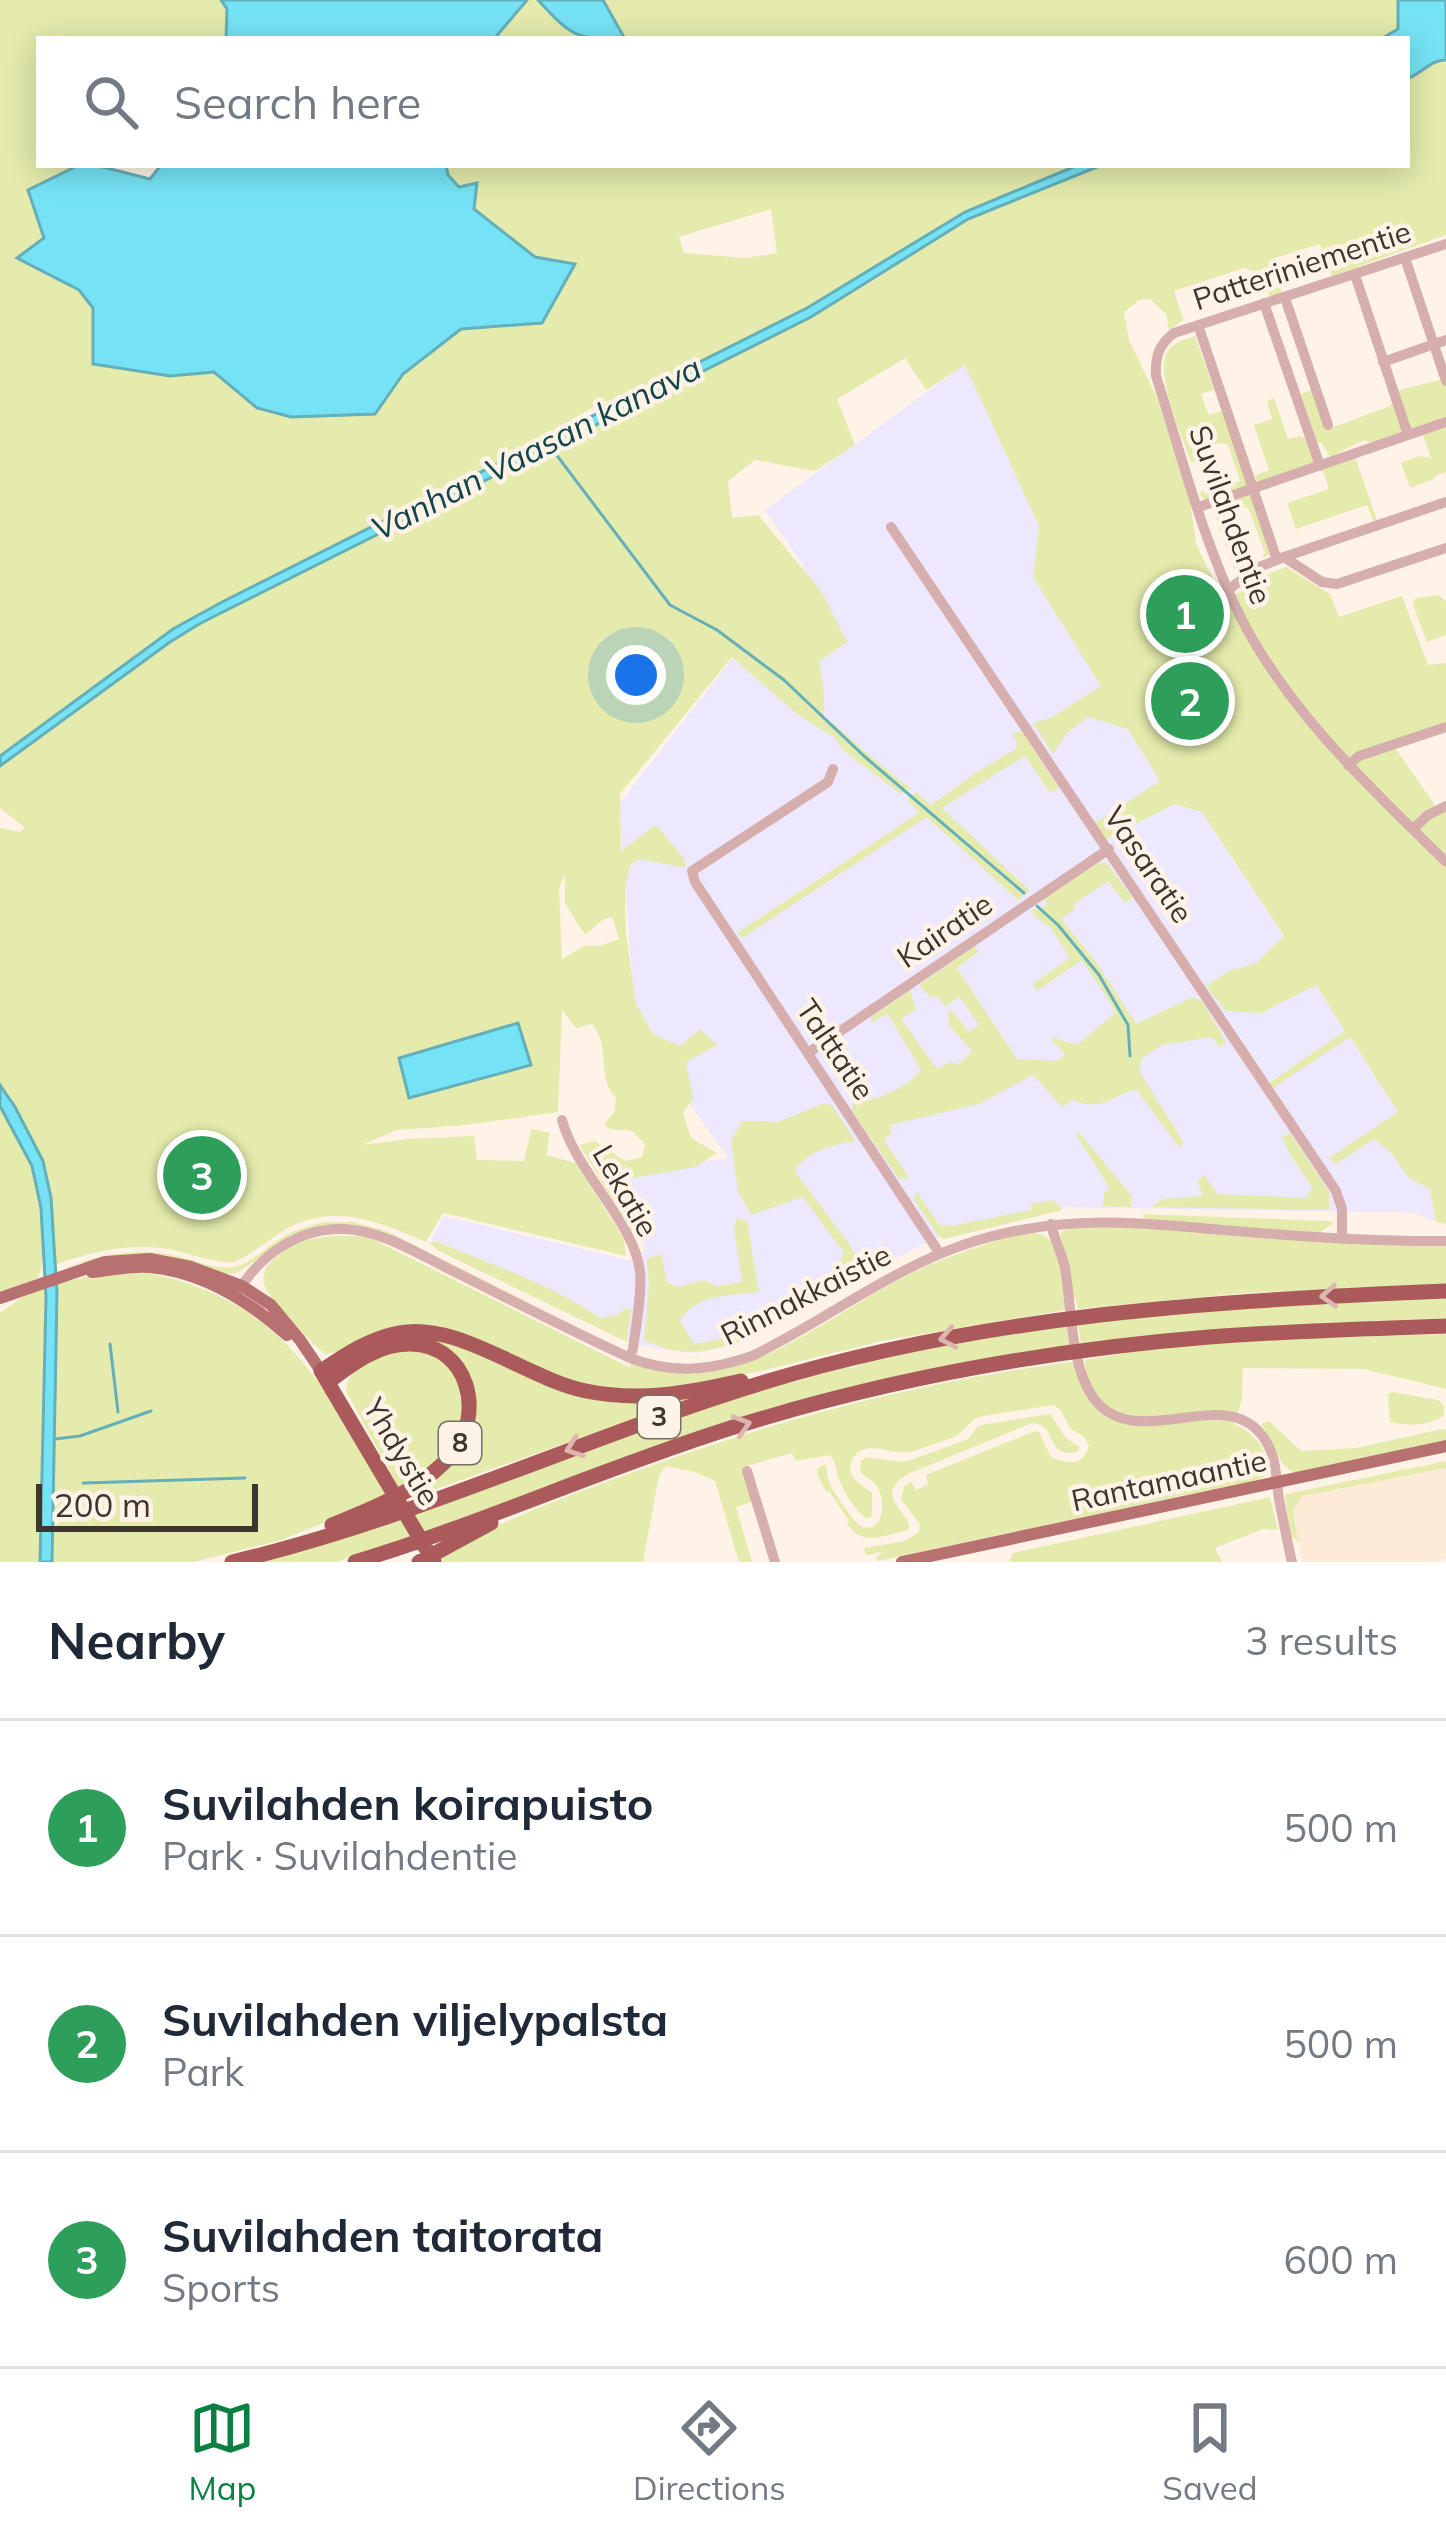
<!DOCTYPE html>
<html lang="en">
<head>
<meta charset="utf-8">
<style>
	body { margin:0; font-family:Mulish,sans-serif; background:#f2f2f3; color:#1f2937 }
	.scale { position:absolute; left:36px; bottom:30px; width:222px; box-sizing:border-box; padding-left:12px; border:6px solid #3d362e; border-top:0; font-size:33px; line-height:42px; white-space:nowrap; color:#3d362e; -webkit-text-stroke:9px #fff3e7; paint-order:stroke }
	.you { position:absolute; left:636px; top:675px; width:42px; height:42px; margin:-30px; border:9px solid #fff; border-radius:50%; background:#1a73e8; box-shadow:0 0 0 18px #1a73e833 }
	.badge { display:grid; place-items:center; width:78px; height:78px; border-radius:50%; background:#0b8043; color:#fff; font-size:39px; font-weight:700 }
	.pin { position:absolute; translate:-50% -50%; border:6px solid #fff; box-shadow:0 3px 12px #0006 }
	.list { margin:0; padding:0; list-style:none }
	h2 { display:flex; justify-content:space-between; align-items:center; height:156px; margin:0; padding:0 48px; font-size:51px }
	h2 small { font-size:39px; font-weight:400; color:#747a83 }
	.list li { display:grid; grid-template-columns:78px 1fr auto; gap:36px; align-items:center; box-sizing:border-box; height:216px; padding:0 48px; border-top:3px solid #e0e1e3 }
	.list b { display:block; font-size:45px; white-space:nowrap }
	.list p { margin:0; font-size:39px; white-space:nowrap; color:#747a83 }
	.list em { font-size:39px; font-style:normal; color:#747a83 }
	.icon { flex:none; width:66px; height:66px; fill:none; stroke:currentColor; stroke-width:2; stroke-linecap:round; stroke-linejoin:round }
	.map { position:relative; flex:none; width:1446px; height:1562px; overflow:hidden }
	.search { position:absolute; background:#fff; box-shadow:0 6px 30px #0003; left:36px; right:36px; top:36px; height:132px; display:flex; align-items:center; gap:30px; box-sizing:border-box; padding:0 42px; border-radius:0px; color:#747a83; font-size:45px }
	.sheet { height:804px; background:#fff }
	nav { display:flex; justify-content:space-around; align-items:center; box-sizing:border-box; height:168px; border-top:3px solid #e0e1e3; background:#fff; font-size:33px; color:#747a83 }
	nav a { display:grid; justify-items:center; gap:6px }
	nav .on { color:#0b8043 }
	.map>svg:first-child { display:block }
	.built { fill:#feebd5 }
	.industrial { fill:#ede8fe }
	.green { fill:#e4ebac; fill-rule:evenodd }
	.water { fill:#75e3f5; stroke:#64afb9; stroke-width:3 }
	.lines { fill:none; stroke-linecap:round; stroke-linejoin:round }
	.stream { stroke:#64afb9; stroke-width:3 }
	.minor { stroke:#d6aead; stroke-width:10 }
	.major { stroke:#b77170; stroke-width:12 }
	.highway { stroke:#aa5a5b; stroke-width:15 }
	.oneway { stroke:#ddb6af }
	.labels { text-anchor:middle; stroke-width:9; stroke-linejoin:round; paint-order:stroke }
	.shield { fill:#fff3e7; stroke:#776f66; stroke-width:3 }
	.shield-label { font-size:27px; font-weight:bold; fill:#3d362e }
	.street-label { font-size:30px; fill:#3d362e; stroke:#fff3e7 }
	.water-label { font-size:33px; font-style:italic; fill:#13454d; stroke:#fff3e7 }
</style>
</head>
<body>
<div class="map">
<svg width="1446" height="1562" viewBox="0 0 1446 1562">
	<rect width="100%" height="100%" fill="#fff3e7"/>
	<!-- built -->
	<path class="built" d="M1446,1468V1559L1436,1562H1302L1293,1510L1302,1496Z"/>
	<!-- industrial -->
	<path class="industrial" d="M965,364L1039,526L1033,577L1175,804L1202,812L1409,1128L1430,1189L1436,1222L1414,1213L1052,1207L959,1228L893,1259L739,1344L697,1353L657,1349L621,1339L431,1240L444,1216L629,1260L646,1250L601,1177L728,1158L636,1028L619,804L804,566L765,510Z"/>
	<!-- green -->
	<path class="green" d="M0,0H221L227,8L226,39H39V165H79L29,190L44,238L18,258L79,290L93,308L94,364L216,373L363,165H1078L965,212L807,308L661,381L627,397L599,404L487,469L222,602L173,629L0,756ZM771,209L777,253L746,258L684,253L679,237Z
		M478,0H1430L1398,29L1381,39H451Z
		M1446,44V235L1332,276L1320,244L1272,259L1283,295L1270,296L1257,273L1244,268L1174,291L1183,319H1185L1169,330L1166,314L1150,299L1139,300L1124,312L1129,340L1157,398L1190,500L1196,544L1223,599L1242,591L1255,579L1286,567L1330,594L1339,617L1402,596L1428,665L1446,663V723L1391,742L1440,812L1446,810V1224L1436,1222L1430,1189L1409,1178L1391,1153L1374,1139L1336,1164L1329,1158L1398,1112L1350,1037L1273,1088L1269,1083L1345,1031L1316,985L1261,1013L1226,1011L1206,986L1229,971L1256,963L1284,936L1202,812L1175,804L1106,839L1095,823L1160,781L1128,729L1088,717L1067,733L1053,754L1033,723L1052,717L1101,686L1033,577L1039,526L965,365L926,390L905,358L837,399L855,445L815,471L755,460L728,481L732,518L758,515L821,591L847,642L819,662L824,693V716C851,738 883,769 911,788L901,794L844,751L835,738L797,714L732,657L620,794L621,851L656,825L683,857L686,868L640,859L631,864L625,888L626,934L636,1004L653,1034L680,1046L700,1029L717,1045L686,1062L693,1099L683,1113L691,1138L717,1153L695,1167L616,1181L642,1226L632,1233L580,1145L595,1141L625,1161L642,1157L645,1144L632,1131L610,1129L604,1124L615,1111L616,1098C596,1078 611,1045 592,1024L576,1028L562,1010L558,1112L467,1125L397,1130L362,1145L408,1139L474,1136L477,1160L524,1161L531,1129L550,1133L546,1155L576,1163L624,1239L626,1256L443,1213L426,1242C387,1225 342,1205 299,1223C275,1232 257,1253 234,1262C211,1263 190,1253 168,1249C125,1243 94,1252 54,1265C59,1194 39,1142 0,1085V828L21,832L24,827L0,808V766L170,642L202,623L811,317L968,219L1102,165H1407V70ZM565,874V903L585,935L604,919L612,917L619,939L600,946H584L562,959L559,888Z
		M1195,336L1214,390L1201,394L1209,415L1222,411L1248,486L1205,501L1200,494L1202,490L1206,493L1240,481L1228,445L1219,443L1205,449L1198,431L1188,435L1197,461L1191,462C1183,438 1152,370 1169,349C1176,342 1186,339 1195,336Z
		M1439,380H1446V418L1373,443L1364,440L1330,457L1321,442L1309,447L1315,463L1257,482L1255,475L1269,470L1254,425L1272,419L1267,401L1274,398L1288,439L1300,436L1302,438L1314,433L1301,394L1312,390L1326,430L1390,406L1400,390Z
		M1446,426V472L1437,475L1432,480L1410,488L1401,463L1419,456L1431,458L1423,435Z
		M1355,457L1377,520L1373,521L1367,505L1296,529L1287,503L1329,489L1322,468Z
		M1251,493L1272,554L1262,558L1265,553L1248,507L1240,509L1239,507L1228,514L1247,564L1234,569L1212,507Z
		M1438,595L1446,601V635L1427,642L1413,605L1415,598Z
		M1019,731L1024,734L1059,788L1050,793L1026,757H1023L942,808L1030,891L1018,900L927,817L742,938L737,933L919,813L907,799L916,792L931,805L980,770L1016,749L1018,743L1012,735Z
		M1106,862L1133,898L1125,903L1108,881L1074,904L1075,909L1061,919L1097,963L1136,1024L1193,997L1202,1001L1226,1042L1219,1047L1212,1037L1162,1045L1142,1058L1139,1071L1184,1143L1179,1147L1136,1089C1111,1097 1100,1112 1073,1100L1062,1107L1033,1075L979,1104L890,1125L891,1133L884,1141L909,1177L900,1180L852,1111V1105C878,1098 904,1091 921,1070L888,1014L871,1022V1017L910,990L916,1009L901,1019L937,1069L950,1062L959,1064L972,1051L949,1025L948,1010H952L969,1032L979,1025L960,997L945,1006L936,996L931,998L919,985L975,946L978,952L957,968L1017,1059L1057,1061L1065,1055L1051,1039L1055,1038L1077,1045L1116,1012L1082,960L1037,991L1033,984L1070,958L1051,928L1034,916L1032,910L1048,905L1044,899L1096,864Z
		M822,1104L832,1105L855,1141C832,1146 807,1150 795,1171L866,1267L832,1292L769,1327V1315C811,1303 824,1292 844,1253L803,1197L751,1215L738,1191L731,1141L742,1121L778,1122Z
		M0,1106C31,1152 56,1224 38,1278L0,1293Z
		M1078,1131L1132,1196L1131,1207L1103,1206L1104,1193L1109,1187L1077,1136Z
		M1290,1133L1329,1191V1210L1151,1207L1163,1199L1203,1196L1197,1180L1204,1175L1218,1194L1307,1198L1312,1187L1291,1156L1282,1137Z
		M917,1192L939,1225L951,1226L1031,1210V1204L1053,1200L1063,1210L944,1239L937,1234L914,1200Z
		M1142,1214L1328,1221L1335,1222L1319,1233L1147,1220Z
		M737,1218L747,1221L759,1292C731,1296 695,1293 680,1321L694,1344L750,1333L753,1338C709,1350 689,1361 644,1340L649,1287L647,1259L661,1254L667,1282L677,1287L704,1280L716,1286L742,1282L734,1227Z
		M325,1222H353L386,1231L622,1349L407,1243L340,1225H325L291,1235L237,1273L221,1274L109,1256L66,1267C103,1254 139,1247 177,1256C195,1260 214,1270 233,1267C252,1264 265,1247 281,1238C294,1230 310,1225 325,1222Z
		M1110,1225L1446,1245V1285L1245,1293L1078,1309L1075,1297L1064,1299L1066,1310L882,1341L761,1371L668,1390H606L565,1380L440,1331L326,1354C316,1349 267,1296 265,1287C262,1278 264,1276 266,1267C294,1235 328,1234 368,1237L631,1368L630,1364C668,1372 703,1378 740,1365C795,1347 844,1309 895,1282C923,1266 951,1256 981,1246C996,1241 1018,1232 1035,1233C1050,1234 1060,1253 1068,1263L1060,1234L1064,1230Z
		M435,1241C490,1264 550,1283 600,1318L618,1315L624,1309H631L627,1342L439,1251L429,1243Z
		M147,1273C283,1299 325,1386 387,1497L281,1540L194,1562H52L56,1284L99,1274Z
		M45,1288L40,1562H0V1313L21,1298Z
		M1446,1298V1320L1081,1344L1078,1324L1290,1304Z
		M1066,1325L1071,1346L862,1387L516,1499L336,1562H259L739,1396L849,1367L852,1369L860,1364L955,1343Z
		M1446,1334V1389L1364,1369L1243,1368L1242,1399L1234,1424C1249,1431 1262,1441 1266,1458C1267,1463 1268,1471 1265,1476C1257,1485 1189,1492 1172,1498L878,1561L876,1558L882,1552L866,1555L864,1548L905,1541L919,1532L920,1524L901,1499L904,1487L911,1481L916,1490L928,1484L926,1475L1035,1431L1039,1432L1051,1457C1069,1465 1084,1466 1089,1445L1084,1437L1070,1428L1060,1409L1053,1405L983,1416L973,1420L957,1436L911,1452C897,1454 886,1449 872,1448C854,1448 842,1468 857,1481C861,1486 867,1489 872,1493V1516L867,1519C856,1511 847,1497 841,1484C835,1473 838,1465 830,1455L796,1461L792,1453L743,1467L752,1502L736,1507L752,1562H739L715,1481L695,1472L666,1466L659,1475L643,1562H443L438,1555C504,1519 572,1494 642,1469C782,1418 924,1381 1072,1362L1077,1371L1086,1370L1085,1360C1203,1337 1327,1339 1446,1334Z
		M422,1336L637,1401L688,1399L698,1396L383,1508L419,1487L475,1423L476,1394L471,1376L453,1355Z
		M417,1350C429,1354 442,1357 450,1367C465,1385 470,1418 457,1438C442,1459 421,1474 399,1488L346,1391C348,1359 391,1351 417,1350Z
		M1392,1392L1438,1400L1444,1406V1415C1429,1427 1407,1426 1390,1422L1388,1395Z
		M1050,1414L1066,1438L1080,1447L1078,1452C1043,1459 1060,1425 1032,1423L908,1474L899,1480L892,1490C892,1508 907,1512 910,1528L905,1531C881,1536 863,1547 847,1524L849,1521L829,1491L826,1492L817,1474L818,1468L825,1464C827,1470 827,1476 829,1482C832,1490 855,1525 863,1527C886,1533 886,1495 875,1484C871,1479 865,1477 860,1472L861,1461L866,1457L901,1462L911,1460L968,1439L978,1426L986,1424Z
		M1269,1421L1301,1451L1356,1448L1442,1429L1446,1430V1441L1296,1473C1278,1467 1273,1442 1262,1426V1423Z
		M1446,1461V1468L1302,1496L1293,1510L1298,1542L1290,1535L1285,1495L1287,1494Z
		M1270,1497L1278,1530L1263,1529L1215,1548L1222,1562H1009L1013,1553Z"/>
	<!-- water -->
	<path class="water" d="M221,0H527L494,39H226L227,9Z
		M538,0H603L625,39C575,39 572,37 538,0Z
		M1398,0H1446V60C1432,59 1421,74 1407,79V39H1381L1398,29Z
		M79,165H95L150,179L161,165H446L448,175L459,187L477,183L474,209L535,257L575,264L542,323L461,329L403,374L375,414L291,417L257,408L214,372L170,376L93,364V308L79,290L17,258L44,238L28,190Z
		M1078,165H1102L968,219L811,317L201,623L170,642L0,766V756L173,629L222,602L807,308L965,212Z
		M518,1023L531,1065L409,1098L399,1058Z
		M0,1085L15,1107L43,1161L51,1198L57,1292L52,1562H40L46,1297L41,1208L32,1166L0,1106Z"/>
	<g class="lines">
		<!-- stream -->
		<path class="stream" d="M549,445L670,605L717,630L784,680L864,756L1024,893
			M1037,906L1058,925L1099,975L1128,1025L1130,1056
			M110,1344L118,1412
			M55,1439L80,1436L151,1411
			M83,1483L245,1478"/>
		<!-- minor -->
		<path class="minor" d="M1446,244L1174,333C1158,345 1155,358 1156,376C1182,457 1203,542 1241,618C1290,714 1371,788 1446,862
			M1405,258L1446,381
			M1355,275L1408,435
			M1285,298L1328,425
			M1264,303L1320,466
			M1198,325L1277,560
			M1383,362L1446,340
			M1199,507L1446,422
			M891,527L1336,1191L1342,1209V1239
			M1284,557L1322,582L1337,584L1446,548
			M1228,590L1257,568L1284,557L1446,502
			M1348,765L1359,756L1446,727
			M833,769L828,782L692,871L695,882L940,1254
			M1413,829L1428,815L1446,806
			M808,1053L1109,849
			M562,1120C576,1172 635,1223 640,1272C642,1296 636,1324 633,1349L630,1358
			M1051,1224C1054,1239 1062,1253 1065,1268C1072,1308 1070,1368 1095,1400C1140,1456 1233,1376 1268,1445C1277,1462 1276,1481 1279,1499C1283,1520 1287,1541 1292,1562
			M237,1293C260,1255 298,1228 343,1229C382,1230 420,1255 455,1272C513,1301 571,1331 630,1358C672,1374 710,1371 752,1356C823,1322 888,1271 963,1245C1061,1212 1135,1223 1235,1231C1305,1237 1376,1242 1446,1241
			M747,1471L775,1562"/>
		<!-- major -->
		<path class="major" d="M92,1272C111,1270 132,1265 150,1267C203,1272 249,1301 287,1335
			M0,1298L105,1262L150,1259L191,1267L242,1286L271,1305L300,1340L321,1371
			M902,1562L1446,1446"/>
		<!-- highway -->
		<path class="highway" d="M328,1382C352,1364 379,1343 411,1344C469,1345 486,1415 451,1455C421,1490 374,1508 332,1525
			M232,1562C415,1519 585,1437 765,1382C986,1315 1216,1300 1446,1291
			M355,1562C483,1523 606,1467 734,1427C887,1379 1049,1350 1209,1337C1287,1331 1367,1329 1446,1326
			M419,1562L491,1523
			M434,1562L321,1371C344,1356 367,1340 394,1334C455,1318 526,1379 586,1391C639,1402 688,1393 741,1381"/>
	</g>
	<!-- one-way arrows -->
	<defs><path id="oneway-chevron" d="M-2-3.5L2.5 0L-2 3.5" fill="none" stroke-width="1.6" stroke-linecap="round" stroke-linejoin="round" transform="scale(3)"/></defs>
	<g class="oneway">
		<use href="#oneway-chevron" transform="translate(1329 1296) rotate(177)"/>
		<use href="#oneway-chevron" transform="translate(948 1338) rotate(169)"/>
		<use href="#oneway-chevron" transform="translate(742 1425) rotate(-17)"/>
		<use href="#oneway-chevron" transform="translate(574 1448) rotate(160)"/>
	</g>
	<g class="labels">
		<!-- shield labels -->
		<g class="shield">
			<rect x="638" y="1396" width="42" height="42" rx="9"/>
			<rect x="439" y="1422" width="42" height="42" rx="9"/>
		</g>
		<g class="shield-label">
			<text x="659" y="1426">3</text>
			<text x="460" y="1452">8</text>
		</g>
		<!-- street labels -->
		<g class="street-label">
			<text transform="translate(1302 266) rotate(-18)" y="10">Patteriniementie</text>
			<text transform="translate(1230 515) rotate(70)" y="10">Suvilahdentie</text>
			<text transform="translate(1148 865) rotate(56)" y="10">Vasaratie</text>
			<text transform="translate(945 931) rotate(-34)" y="10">Kairatie</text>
			<text transform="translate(835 1050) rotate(56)" y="10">Talttatie</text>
			<text transform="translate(625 1191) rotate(60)" y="10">Lekatie</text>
			<text transform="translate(806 1295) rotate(-27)" y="10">Rinnakkaistie</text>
			<text transform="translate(401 1452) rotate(59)" y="10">Yhdystie</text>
			<text transform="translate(1169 1481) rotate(-12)" y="10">Rantamaantie</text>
		</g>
		<!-- water labels -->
		<g class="water-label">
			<text transform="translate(536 448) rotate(-27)" y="12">Vanhan Vaasan kanava</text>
		</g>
	</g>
</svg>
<div class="scale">200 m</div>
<div class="you"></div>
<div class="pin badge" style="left:1185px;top:614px;background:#2e9e5b">1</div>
<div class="pin badge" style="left:1190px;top:701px;background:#2e9e5b">2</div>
<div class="pin badge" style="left:202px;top:1175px;background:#2e9e5b">3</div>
<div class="search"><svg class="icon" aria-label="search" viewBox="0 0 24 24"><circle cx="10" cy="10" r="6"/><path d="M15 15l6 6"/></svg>Search here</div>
</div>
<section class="sheet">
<h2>Nearby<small>3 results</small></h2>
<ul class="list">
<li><span class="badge" style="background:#2e9e5b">1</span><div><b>Suvilahden koirapuisto</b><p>Park · Suvilahdentie</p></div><em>500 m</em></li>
<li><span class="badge" style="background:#2e9e5b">2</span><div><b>Suvilahden viljelypalsta</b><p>Park</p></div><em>500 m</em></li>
<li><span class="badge" style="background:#2e9e5b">3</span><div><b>Suvilahden taitorata</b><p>Sports</p></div><em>600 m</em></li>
</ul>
</section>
<nav>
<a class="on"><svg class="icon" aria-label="map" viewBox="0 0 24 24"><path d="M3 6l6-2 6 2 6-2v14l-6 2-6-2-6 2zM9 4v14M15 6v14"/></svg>Map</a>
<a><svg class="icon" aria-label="directions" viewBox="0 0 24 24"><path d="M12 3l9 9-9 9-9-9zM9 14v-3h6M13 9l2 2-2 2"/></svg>Directions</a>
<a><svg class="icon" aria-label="saved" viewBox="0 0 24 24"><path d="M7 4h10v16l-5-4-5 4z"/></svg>Saved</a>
</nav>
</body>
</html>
